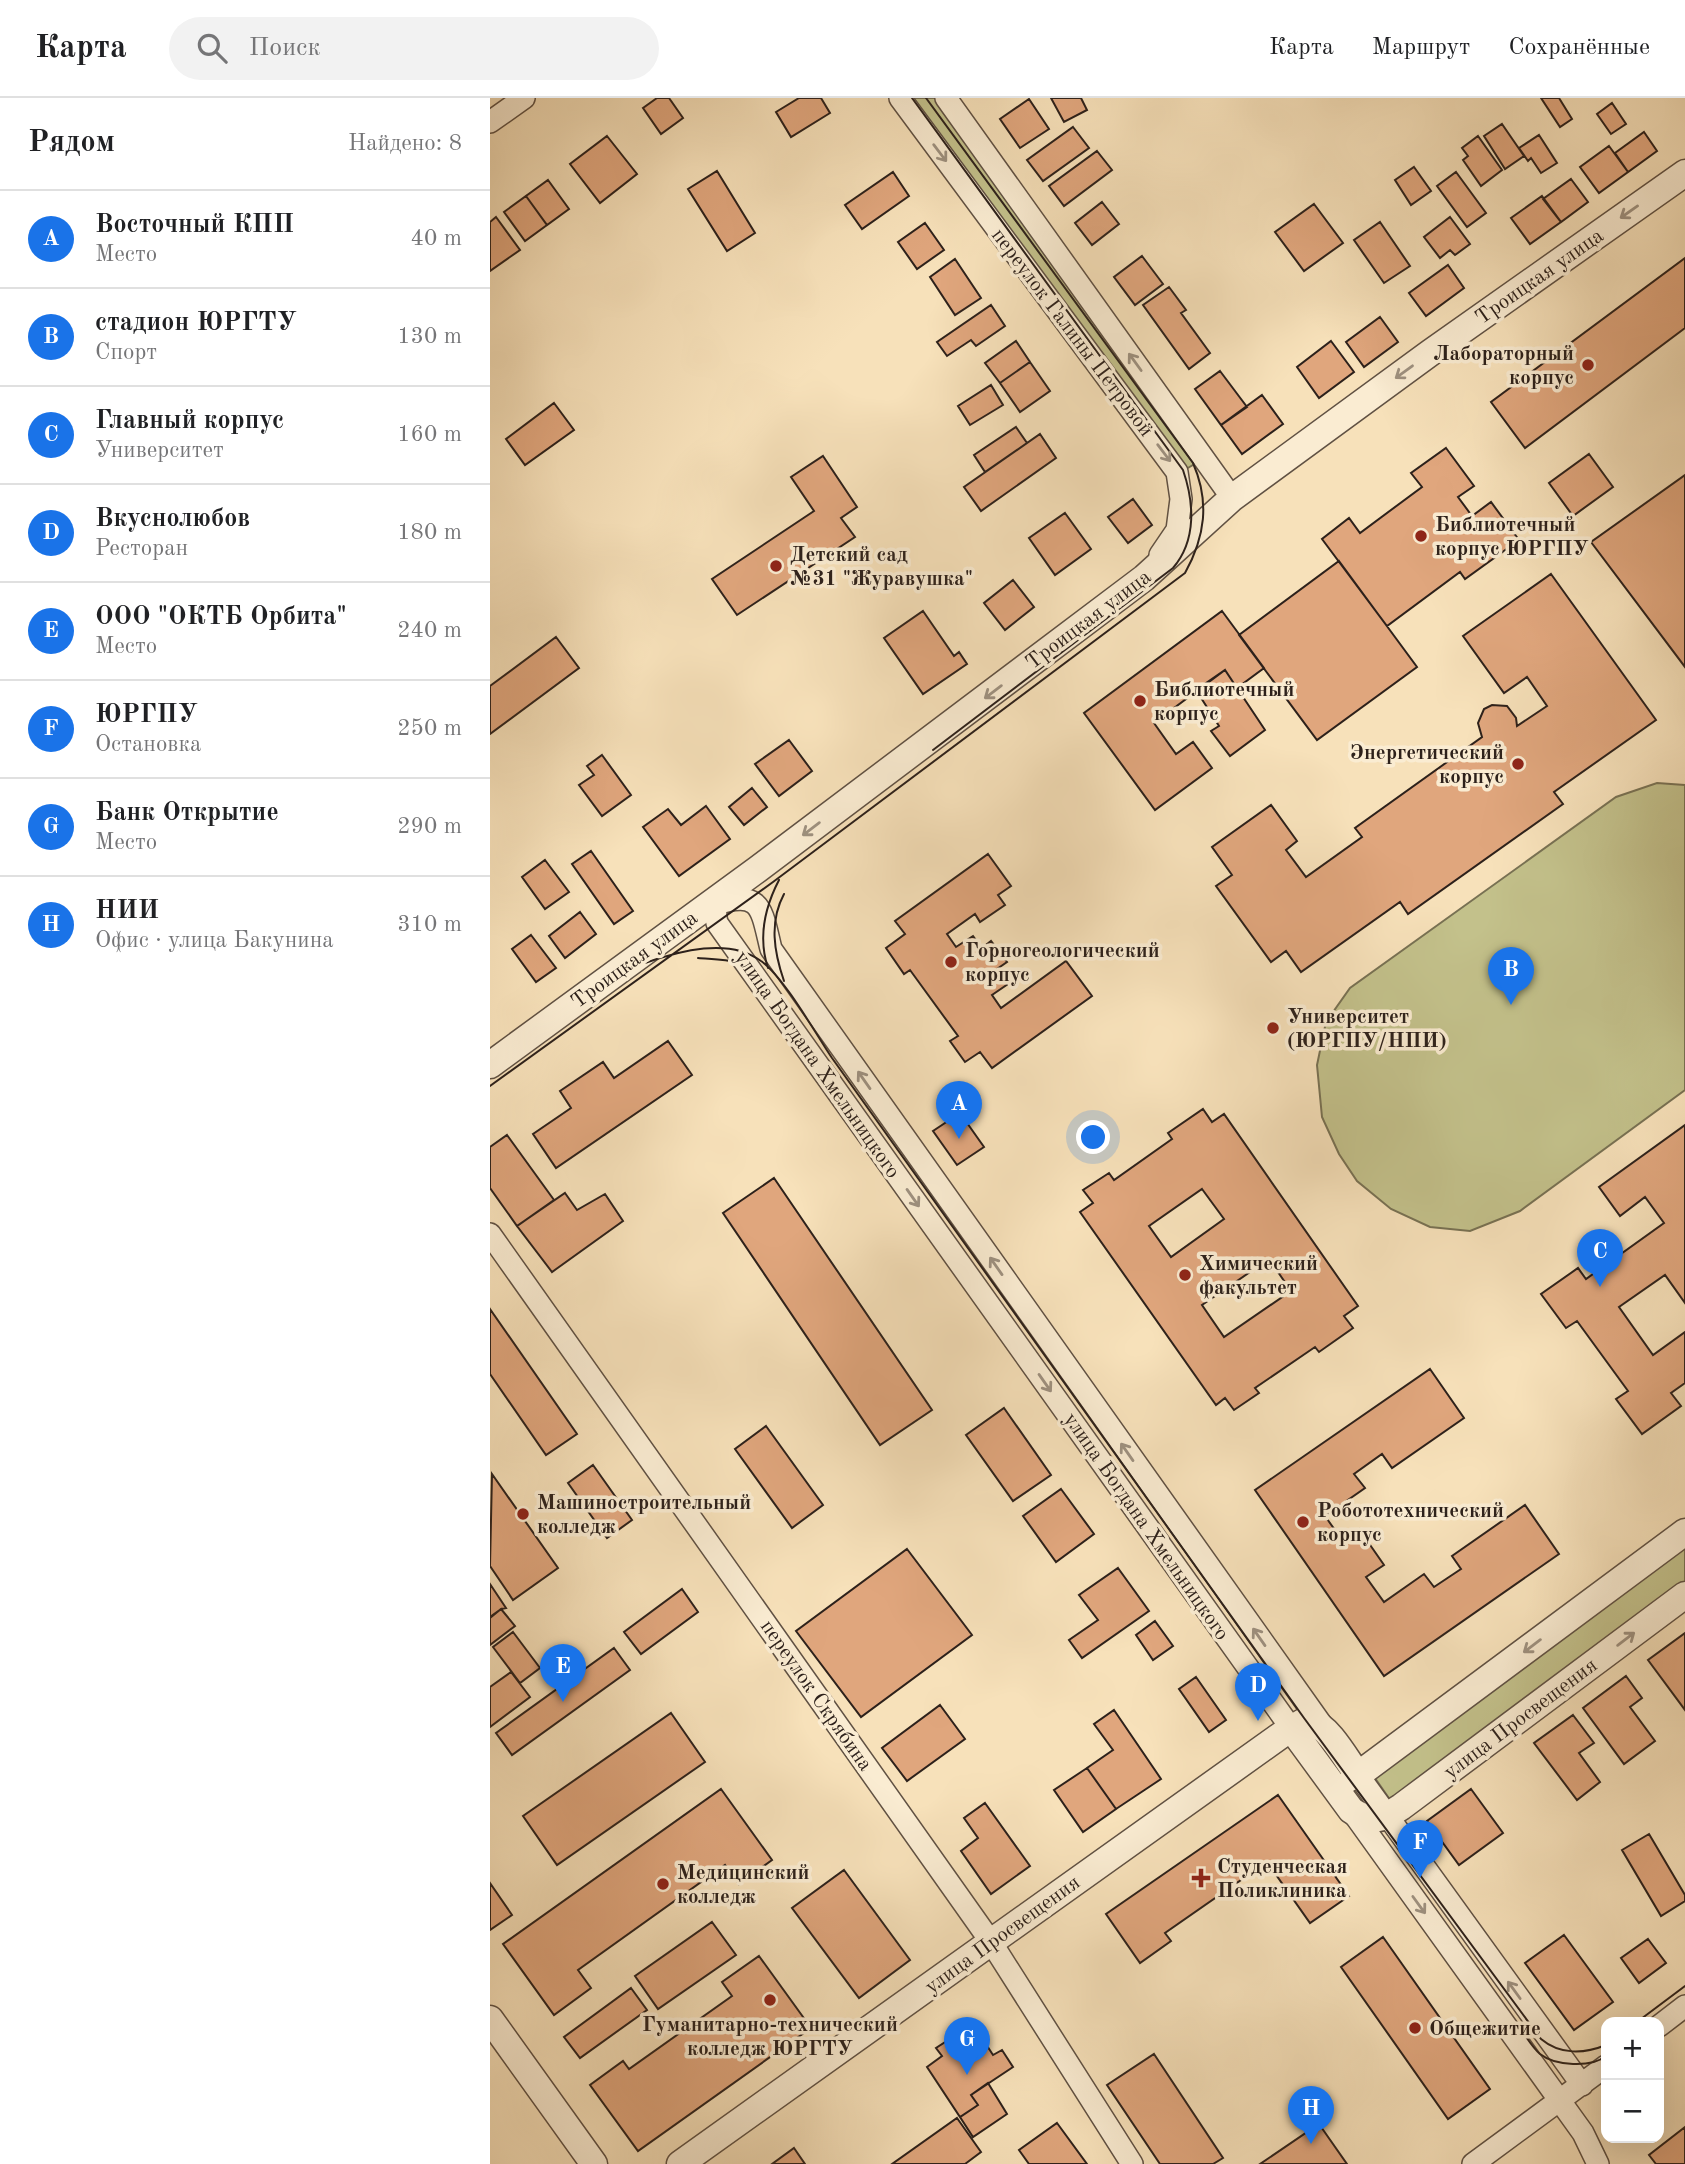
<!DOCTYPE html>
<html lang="ru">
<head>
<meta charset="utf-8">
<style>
	body { margin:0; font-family:"Old Standard TT",serif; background:#f2f2f2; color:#202124 }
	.controls { position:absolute; right:21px; bottom:21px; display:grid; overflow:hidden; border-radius:14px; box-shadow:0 7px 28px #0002 }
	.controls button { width:63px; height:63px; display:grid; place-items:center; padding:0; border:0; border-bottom:2px solid #e0e0e0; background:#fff; color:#202124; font:35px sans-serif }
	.you { position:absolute; left:604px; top:1040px; width:24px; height:24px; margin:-18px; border:5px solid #fff; border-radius:50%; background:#1a73e8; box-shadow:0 0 0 10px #1a73e833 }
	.badge { display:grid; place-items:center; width:46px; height:46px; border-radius:50%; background:#1a73e8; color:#fff; font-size:23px; font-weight:700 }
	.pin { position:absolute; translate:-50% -58px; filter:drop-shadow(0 2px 4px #0008) }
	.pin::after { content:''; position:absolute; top:37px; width:24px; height:21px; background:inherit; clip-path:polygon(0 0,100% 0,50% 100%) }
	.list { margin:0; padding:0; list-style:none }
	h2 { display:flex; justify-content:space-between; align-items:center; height:91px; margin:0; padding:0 28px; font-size:30px }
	h2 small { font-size:23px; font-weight:400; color:#757577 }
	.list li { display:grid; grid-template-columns:46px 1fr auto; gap:21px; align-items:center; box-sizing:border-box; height:98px; padding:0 28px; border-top:2px solid #e0e0e0 }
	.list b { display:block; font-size:26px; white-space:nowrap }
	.list p { margin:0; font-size:23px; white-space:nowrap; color:#757577 }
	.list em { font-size:23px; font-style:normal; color:#757577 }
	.icon { flex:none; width:38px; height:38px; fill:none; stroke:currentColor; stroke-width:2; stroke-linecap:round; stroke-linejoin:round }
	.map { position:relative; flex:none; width:1195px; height:2066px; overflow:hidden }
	header { display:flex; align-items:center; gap:42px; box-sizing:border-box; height:98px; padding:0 35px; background:#fff; border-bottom:2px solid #e0e0e0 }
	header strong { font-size:33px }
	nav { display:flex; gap:38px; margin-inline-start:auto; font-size:24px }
	.search { width:490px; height:63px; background:#f2f2f2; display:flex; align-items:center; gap:18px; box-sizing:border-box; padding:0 24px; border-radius:38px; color:#757577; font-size:26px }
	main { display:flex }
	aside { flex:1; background:#fff }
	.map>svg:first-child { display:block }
	.green { fill:#c3c18b; stroke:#787153; stroke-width:2 }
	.building { fill:#e0a67d; stroke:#2d211b; stroke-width:2; fill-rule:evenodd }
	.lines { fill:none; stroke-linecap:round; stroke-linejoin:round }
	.minor-casing { stroke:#605143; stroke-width:24 }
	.tertiary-casing { stroke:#605143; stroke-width:29 }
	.minor { stroke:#faecd2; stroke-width:21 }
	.tertiary { stroke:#faecd2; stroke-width:26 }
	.tram { stroke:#2d211b; stroke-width:2 }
	.oneway { stroke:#9e9180 }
	.poi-dot { fill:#8f2418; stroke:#faecd2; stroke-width:2.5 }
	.labels { text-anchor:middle; stroke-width:7; stroke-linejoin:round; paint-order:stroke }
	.street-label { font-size:21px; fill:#2d211b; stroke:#faecd2 }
	.poi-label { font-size:21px; font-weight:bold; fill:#2d211b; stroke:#faecd2; text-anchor:start }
</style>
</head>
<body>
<header>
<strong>Карта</strong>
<div class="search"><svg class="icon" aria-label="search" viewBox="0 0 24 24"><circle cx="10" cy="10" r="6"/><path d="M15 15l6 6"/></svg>Поиск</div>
<nav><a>Карта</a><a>Маршрут</a><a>Сохранённые</a></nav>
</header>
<main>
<aside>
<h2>Рядом<small>Найдено: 8</small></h2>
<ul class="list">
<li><span class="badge">A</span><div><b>Восточный КПП</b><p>Место</p></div><em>40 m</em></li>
<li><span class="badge">B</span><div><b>стадион ЮРГТУ</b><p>Спорт</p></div><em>130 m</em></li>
<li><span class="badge">C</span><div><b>Главный корпус</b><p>Университет</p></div><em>160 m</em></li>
<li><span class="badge">D</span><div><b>Вкуснолюбов</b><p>Ресторан</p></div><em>180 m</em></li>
<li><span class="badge">E</span><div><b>ООО &quot;ОКТБ Орбита&quot;</b><p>Место</p></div><em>240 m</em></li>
<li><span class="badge">F</span><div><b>ЮРГПУ</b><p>Остановка</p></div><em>250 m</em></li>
<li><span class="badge">G</span><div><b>Банк Открытие</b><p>Место</p></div><em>290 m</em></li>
<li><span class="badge">H</span><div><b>НИИ</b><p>Офис · улица Бакунина</p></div><em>310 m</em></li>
</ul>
</aside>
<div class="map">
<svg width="1195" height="2066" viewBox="0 0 1195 2066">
	<rect width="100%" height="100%" fill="#f7e1ba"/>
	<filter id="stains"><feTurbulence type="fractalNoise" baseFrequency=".00286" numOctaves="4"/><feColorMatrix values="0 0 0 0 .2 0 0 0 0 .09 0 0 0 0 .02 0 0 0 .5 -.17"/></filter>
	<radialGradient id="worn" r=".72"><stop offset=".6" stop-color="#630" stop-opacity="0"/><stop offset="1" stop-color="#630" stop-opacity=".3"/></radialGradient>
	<!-- green -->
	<path class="green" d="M417,0H445L708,364L691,374Z
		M1167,685L1195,687V992L1030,1113L980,1133L940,1129L901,1111L867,1083L849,1056L832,1019L827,967L836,924L860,890L1126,699Z
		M1195,1436V1489L903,1706L880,1673Z"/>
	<!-- building -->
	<path class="building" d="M167,0H179L193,20L171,36L153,10Z
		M309,0H331L340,15L301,39L286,14Z
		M561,0H591L597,12L574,24Z
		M1051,0H1069L1082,21L1070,29Z
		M539,1L559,31L530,50L510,21Z
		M1122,5L1136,26L1121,36L1107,16Z
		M1012,26L1034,58L1015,71L994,38Z
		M583,29L599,50L553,83L537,62Z
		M1154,34L1167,53L1138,74L1125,55Z
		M1049,37L1067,65L1051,75L1041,60L1038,63L1029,50Z
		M117,38L147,76L110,105L80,66Z
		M988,38L1012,72L991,88L973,62L978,58L972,50Z
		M1119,48L1138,74L1109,95L1090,69Z
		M607,53L622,72L574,108L559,88Z
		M924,69L941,93L921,107L905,82Z
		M227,73L265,135L237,153L198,91Z
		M403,74L419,98L372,131L355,107Z
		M966,74L996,115L977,129L947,88Z
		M1081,81L1098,104L1071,124L1053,101Z
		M58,82L79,111L57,127L36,98Z
		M36,98L57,127L35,143L14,114Z
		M1052,98L1071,124L1040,146L1021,120Z
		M612,104L629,126L602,147L585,125Z
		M824,106L853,145L814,173L785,134Z
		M6,119L30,152L0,173V124Z
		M960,119L980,146L965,157L960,152L950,160L934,139Z
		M890,124L920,168L894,185L864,142Z
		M435,125L454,152L427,171L408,144Z
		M652,158L673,186L645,207L624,179Z
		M1195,160V230L1035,350L1001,304Z
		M465,161L491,200L465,217L440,179Z
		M958,167L974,190L936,218L919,195Z
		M679,189L696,212L691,215L720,255L699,271L653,207Z
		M501,207L515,228L486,248L481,242L457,258L447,244Z
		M890,219L908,244L874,269L856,244Z
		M526,243L540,264L510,285L495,265Z
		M841,243L864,274L829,300L807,269Z
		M540,264L560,293L530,314L510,285Z
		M730,273L757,309L731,327L705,291Z
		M501,287L513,307L480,327L468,308Z
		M772,297L793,326L752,356L731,327Z
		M64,305L84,332L35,367L16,341Z
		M526,329L537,345L495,374L484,357Z
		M550,336L566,360L491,413L474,389Z
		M956,350L984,388L968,399L982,418L1001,404L1029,442L975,481L970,474L897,528L832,441L859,420L870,435L932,389L921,375Z
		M1099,356L1123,389L1083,418L1059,385Z
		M333,358L367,409L351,420L365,439L247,517L222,481L324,413L301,379Z
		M1195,377V569L1101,444Z
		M643,401L662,427L638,445L618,419Z
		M575,415L601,451L565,477L539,440Z
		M849,463L927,569L827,642L749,537Z
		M1061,476L1166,622L1064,694L1073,706L918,816L910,804L811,874L796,853L781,864L726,788L742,777L722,749L781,707L807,743L796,752L816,779L872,739L865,730L992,639L988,625L994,611L1002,607L1017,608L1026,620L1027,628L1057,608L1037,579L1014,595L973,538Z
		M523,482L544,509L515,532L494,505Z
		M433,513L464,558L469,554L477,566L433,596L394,540Z
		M732,513L774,570L747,590L735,572L664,625L686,656L703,644L722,670L665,712L594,615Z
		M66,539L89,570L0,636V588Z
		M735,572L775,632L740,658L721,633L729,628L706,592Z
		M299,642L322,673L289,698L265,666Z
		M112,657L141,697L112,718L89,687L104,677L97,668Z
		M262,690L277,709L254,727L239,709Z
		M216,708L240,741L189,778L153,729L178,711L191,727Z
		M101,753L143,813L124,826L82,766Z
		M498,756L521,788L508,797L515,807L490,824L485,816L457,836L466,849L483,838L492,850L501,843L517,864L507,871L518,886L502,897L511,910L576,863L602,898L502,970L490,954L475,964L460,943L468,938L420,872L414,876L396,850L415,836L405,823Z
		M55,762L79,794L55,811L32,779Z
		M90,814L106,836L75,860L59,838Z
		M41,837L66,870L46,884L22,851Z
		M178,943L202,977L66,1070L43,1036L81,1010L70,993L113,964L124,980Z
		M713,1011L722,1024L734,1016L868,1208L854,1218L863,1230L829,1254L825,1249L765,1290L769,1295L744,1312L735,1300L726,1307L590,1114L603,1105L593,1092L619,1075L624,1082L682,1041L678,1035ZM712,1091L734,1121L681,1159L659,1128ZM779,1161L801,1193L734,1239L712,1207Z
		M470,1015L494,1049L467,1067L443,1033Z
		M1195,1027V1205L1175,1177L1129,1209L1163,1257L1195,1234V1285L1181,1295L1191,1308L1152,1336L1126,1301L1138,1293L1087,1223L1076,1230L1051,1196L1088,1170L1096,1181L1174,1125L1155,1099L1130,1118L1109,1089Z
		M17,1037L64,1102L27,1128L0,1090V1049Z
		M284,1080L442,1312L390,1347L233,1115Z
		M75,1095L87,1112L115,1096L133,1123L62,1174L27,1128Z
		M0,1211L87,1336L56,1357L0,1276Z
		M940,1271L974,1320L902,1370L892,1356L864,1376L875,1390L835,1418L852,1442L869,1431L894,1467L876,1479L894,1504L934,1476L944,1489L971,1471L962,1458L1035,1407L1069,1456L894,1578L765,1392Z
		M514,1310L561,1377L523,1403L476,1337Z
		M276,1328L333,1407L302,1430L245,1351Z
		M103,1367L142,1422L117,1440L78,1385Z
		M2,1376L68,1470L23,1502L0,1468Z
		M571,1391L604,1436L566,1464L533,1418Z
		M417,1451L482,1537L371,1619L306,1533Z
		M628,1470L659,1513L592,1560L579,1542L608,1522L589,1497Z
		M0,1486L16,1510L11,1511L0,1520Z
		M192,1491L208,1514L151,1556L134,1534Z
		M11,1511L25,1528L0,1547V1519Z
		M665,1523L683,1548L663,1562L646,1537Z
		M23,1534L50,1570L30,1585L3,1549Z
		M1195,1535V1612L1158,1562Z
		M124,1550L140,1572L22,1657L6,1635Z
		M21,1574L40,1599L0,1629V1589Z
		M1136,1578L1152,1600L1140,1609L1165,1643L1134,1666L1093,1610Z
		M706,1579L736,1622L719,1634L689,1591Z
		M450,1607L475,1641L417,1683L392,1650Z
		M624,1612L671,1681L626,1711L597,1670L623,1652L604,1626Z
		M181,1615L215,1664L67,1767L33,1718Z
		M1083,1617L1104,1645L1089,1655L1110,1684L1087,1702L1044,1645Z
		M597,1670L626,1711L593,1734L564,1692Z
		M231,1691L282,1762L249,1786L235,1767L88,1872L101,1890L64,1917L13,1846Z
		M981,1691L1013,1735L969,1767L937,1723Z
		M788,1697L859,1798L820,1825L777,1764L675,1835L681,1843L650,1865L616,1816Z
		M495,1705L540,1768L501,1796L471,1753L488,1740L474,1720Z
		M1159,1736L1195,1797V1803L1171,1818L1132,1752Z
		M354,1772L420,1862L369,1900L302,1810Z
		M0,1785L22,1817L0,1832Z
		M222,1824L246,1857L168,1911L145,1878Z
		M1074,1837L1123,1904L1084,1932L1035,1865Z
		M893,1839L1000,1991L958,2021L851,1869Z
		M1158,1841L1176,1865L1149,1885L1131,1860Z
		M269,1858L321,1930L148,2053L100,1987L133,1963L139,1971L242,1898L232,1884Z
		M141,1890L157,1912L90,1960L74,1939Z
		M483,1926L503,1957L512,1952L523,1969L481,1997L488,2007L470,2019L437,1969L452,1958L446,1950Z
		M664,1956L733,2060L723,2066H670L617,1987Z
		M498,1985L517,2016L483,2039L470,2019L488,2007L481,1997Z
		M467,2020L491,2054L475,2066H402Z
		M567,2025L597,2066H539L529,2052Z
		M829,2026L857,2066H770Z
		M1195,2029V2066H1166L1159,2057Z
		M304,2050L315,2066H282Z"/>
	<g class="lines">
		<!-- minor casing -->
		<g class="minor-casing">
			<path id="minor" d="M410,0L687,374L691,401L687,432L670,457
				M456,0L742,400
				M0,24L34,0
				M236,797C226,806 224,811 227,825L801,1630L811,1622
				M223,807C272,791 271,810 281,851L834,1630
				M0,1136L501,1844L642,2066
				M856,1685L868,1677L1092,1987
				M861,1712L1093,2035L1108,2066
				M1169,1928L1195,1908
				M983,2066L1116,1968"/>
		</g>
		<!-- tertiary casing -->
		<g class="tertiary-casing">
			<path id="tertiary" d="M0,967L268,771L654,480L742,400L940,255L1195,75
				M801,1630L861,1712C880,1726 892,1722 911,1709L1195,1497
				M0,1921L104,2066
				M190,2066L801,1630C808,1627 815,1623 823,1625C838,1628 858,1664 868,1677L1195,1434"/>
		</g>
		<!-- minor -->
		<use href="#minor" class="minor"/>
		<!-- tertiary -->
		<use href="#tertiary" class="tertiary"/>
		<!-- tram -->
		<path class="tram" d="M422,0L693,372C704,404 707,442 683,470L443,652
			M294,796C279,824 284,854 294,883
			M208,860C229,862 256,861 271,877
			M155,865C189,853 239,839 271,863C293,878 326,936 342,960L814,1620L1051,1941C1070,1957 1094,1956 1116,1947
			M278,870C268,840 275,809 289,782
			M0,988L283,784L695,475C715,439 720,404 703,365L436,0
			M1147,1924L1195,1888
			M1032,1933C1037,1940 1043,1950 1050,1956C1065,1968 1101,1970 1116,1958"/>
	</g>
	<!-- one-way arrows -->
	<defs><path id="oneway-shaft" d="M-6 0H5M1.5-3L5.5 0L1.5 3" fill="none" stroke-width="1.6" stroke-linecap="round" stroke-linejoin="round" transform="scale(1.75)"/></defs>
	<g class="oneway">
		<use href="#oneway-shaft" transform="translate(450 55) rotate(53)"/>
		<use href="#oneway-shaft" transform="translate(1139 114) rotate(145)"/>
		<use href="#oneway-shaft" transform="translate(645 264) rotate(-126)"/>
		<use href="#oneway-shaft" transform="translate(914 274) rotate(144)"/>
		<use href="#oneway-shaft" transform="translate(674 355) rotate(53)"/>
		<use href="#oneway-shaft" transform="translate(503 594) rotate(143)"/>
		<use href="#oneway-shaft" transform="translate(321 731) rotate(143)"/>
		<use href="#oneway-shaft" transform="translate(374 982) rotate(-125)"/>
		<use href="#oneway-shaft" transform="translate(423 1100) rotate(55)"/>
		<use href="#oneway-shaft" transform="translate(506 1168) rotate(-125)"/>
		<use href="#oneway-shaft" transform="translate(555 1285) rotate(55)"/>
		<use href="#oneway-shaft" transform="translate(637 1354) rotate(-125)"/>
		<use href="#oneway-shaft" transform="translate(769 1539) rotate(-125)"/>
		<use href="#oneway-shaft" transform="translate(1136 1541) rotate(-37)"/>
		<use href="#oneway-shaft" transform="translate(1042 1548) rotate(143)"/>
		<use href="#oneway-shaft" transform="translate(929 1807) rotate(54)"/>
		<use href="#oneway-shaft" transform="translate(1024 1892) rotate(-126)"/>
	</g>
	<!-- markers -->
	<g class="poi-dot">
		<circle cx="1098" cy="267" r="7"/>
		<circle cx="931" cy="438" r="7"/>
		<circle cx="286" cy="468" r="7"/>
		<circle cx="650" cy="603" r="7"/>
		<circle cx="1028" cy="666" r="7"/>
		<circle cx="461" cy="864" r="7"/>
		<circle cx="783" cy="930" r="7"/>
		<circle cx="695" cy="1177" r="7"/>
		<circle cx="33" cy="1416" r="7"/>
		<circle cx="813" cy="1424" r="7"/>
		<path d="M707.5 1769.5h7v7h7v7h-7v7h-7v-7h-7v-7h7z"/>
		<circle cx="173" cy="1786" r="7"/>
		<circle cx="280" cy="1902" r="7"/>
		<circle cx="925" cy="1930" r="7"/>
	</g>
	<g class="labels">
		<!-- street labels -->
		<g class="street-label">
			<text transform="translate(1049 178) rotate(-35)" y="7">Троицкая улица</text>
			<text transform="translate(583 234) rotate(53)" y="7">переулок Галины Петровой</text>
			<text transform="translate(598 521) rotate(-37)" y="7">Троицкая улица</text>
			<text transform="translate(144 861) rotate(-36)" y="7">Троицкая улица</text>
			<text transform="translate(328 966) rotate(55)" y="7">улица Богдана Хмельницкого</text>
			<text transform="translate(657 1428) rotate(55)" y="7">улица Богдана Хмельницкого</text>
			<text transform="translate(327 1597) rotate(55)" y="7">переулок Скрябина</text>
			<text transform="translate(1030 1620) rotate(-37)" y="7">улица Просвещения</text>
			<text transform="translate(512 1836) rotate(-36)" y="7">улица Просвещения</text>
		</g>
		<!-- poi labels -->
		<g class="poi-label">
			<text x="1084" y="262" text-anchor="end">Лабораторный<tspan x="1084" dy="24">корпус</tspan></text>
			<text x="945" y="433">Библиотечный<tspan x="945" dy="24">корпус ЮРГПУ</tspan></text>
			<text x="300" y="463">Детский сад<tspan x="300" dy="24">№31 "Журавушка"</tspan></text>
			<text x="664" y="598">Библиотечный<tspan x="664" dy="24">корпус</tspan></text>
			<text x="1014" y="661" text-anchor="end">Энергетический<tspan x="1014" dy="24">корпус</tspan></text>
			<text x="475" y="859">Горногеологический<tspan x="475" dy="24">корпус</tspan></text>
			<text x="797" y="925">Университет<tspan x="797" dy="24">(ЮРГПУ/НПИ)</tspan></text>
			<text x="709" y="1172">Химический<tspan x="709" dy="24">факультет</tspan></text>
			<text x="47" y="1411">Машиностроительный<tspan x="47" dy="24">колледж</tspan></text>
			<text x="827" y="1419">Робототехнический<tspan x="827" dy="24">корпус</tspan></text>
			<text x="727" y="1775">Студенческая<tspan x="727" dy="24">Поликлиника</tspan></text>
			<text x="187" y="1781">Медицинский<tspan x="187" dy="24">колледж</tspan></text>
			<text x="280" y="1933" text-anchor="middle">Гуманитарно-технический<tspan x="280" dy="24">колледж ЮРГТУ</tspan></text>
			<text x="939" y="1937">Общежитие</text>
		</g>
	</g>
	<rect width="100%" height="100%" filter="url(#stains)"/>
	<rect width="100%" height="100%" fill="url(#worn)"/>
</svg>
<div class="controls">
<button>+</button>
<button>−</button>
</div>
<div class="you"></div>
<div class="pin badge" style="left:469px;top:1041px">A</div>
<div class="pin badge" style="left:1021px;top:907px">B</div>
<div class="pin badge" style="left:1110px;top:1189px">C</div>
<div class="pin badge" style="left:768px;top:1623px">D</div>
<div class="pin badge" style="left:73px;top:1604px">E</div>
<div class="pin badge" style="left:930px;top:1780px">F</div>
<div class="pin badge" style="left:477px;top:1977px">G</div>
<div class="pin badge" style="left:821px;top:2046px">H</div>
</div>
</main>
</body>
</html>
